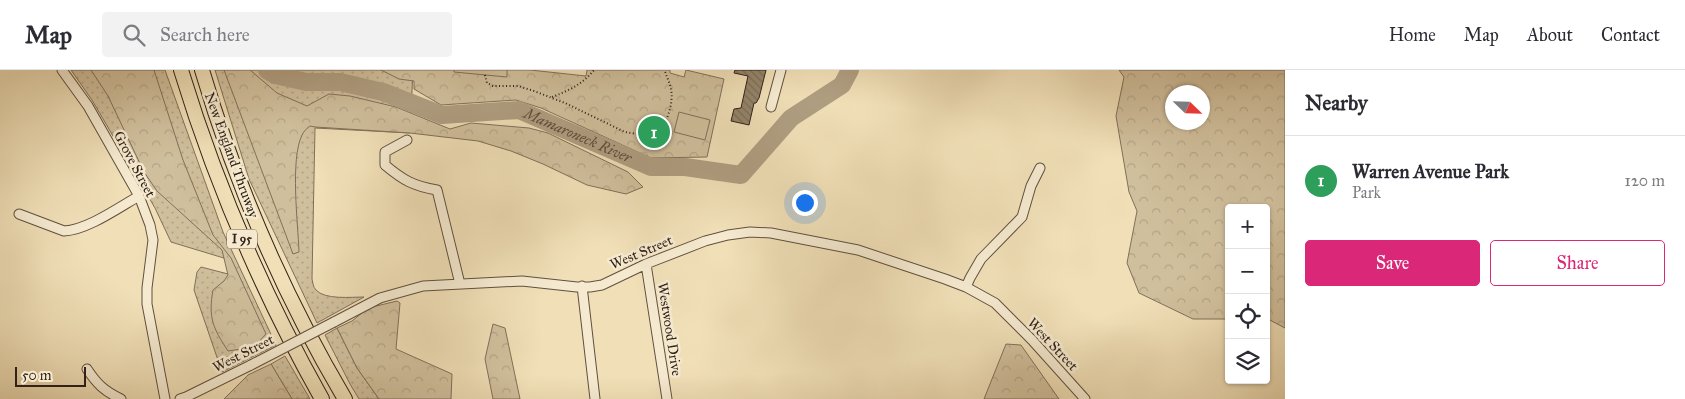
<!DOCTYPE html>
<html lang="en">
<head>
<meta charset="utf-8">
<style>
	body { margin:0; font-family:"IM FELL Great Primer",serif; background:#f2f2f3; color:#2b2b33 }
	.controls { position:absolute; right:15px; bottom:15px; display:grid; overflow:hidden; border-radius:5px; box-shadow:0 1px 4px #0004 }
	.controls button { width:45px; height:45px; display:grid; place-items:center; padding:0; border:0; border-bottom:1px solid #e1e1e2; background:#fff; color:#2b2b33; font:25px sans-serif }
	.compass { position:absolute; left:1165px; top:15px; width:45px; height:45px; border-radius:50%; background:#fff; box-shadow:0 1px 4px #0004; rotate:113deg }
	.scale { position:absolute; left:15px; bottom:12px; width:71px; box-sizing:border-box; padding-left:5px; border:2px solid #312117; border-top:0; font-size:14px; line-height:18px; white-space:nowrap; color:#312117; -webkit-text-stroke:4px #f5ead0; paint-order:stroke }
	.you { position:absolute; left:804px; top:132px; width:18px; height:18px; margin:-12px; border:4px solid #fff; border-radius:50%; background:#1a73e8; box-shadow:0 0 0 8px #1a73e833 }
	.badge { display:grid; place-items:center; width:32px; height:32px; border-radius:50%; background:#db2777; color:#fff; font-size:16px; font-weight:700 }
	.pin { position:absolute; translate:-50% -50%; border:2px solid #fff; box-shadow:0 1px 5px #0006 }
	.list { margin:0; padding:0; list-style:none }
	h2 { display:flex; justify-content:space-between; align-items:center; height:65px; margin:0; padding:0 20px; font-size:21px }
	h2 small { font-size:16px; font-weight:400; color:#7c7c81 }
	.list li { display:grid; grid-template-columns:32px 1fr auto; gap:15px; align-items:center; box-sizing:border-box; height:90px; padding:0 20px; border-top:1px solid #e1e1e2 }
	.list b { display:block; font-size:19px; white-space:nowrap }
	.list p { margin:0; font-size:16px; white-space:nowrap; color:#7c7c81 }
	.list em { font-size:16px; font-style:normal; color:#7c7c81 }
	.actions { display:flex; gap:10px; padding:15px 20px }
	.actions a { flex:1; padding:11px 0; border:1px solid #db2777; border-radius:5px; text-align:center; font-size:18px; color:#db2777 }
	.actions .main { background:#db2777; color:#fff }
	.icon { flex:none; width:28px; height:28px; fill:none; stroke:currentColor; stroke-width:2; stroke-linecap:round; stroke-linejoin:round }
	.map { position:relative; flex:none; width:1285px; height:329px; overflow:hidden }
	header { display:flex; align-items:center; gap:30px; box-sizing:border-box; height:70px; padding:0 25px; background:#fff; border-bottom:1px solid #e1e1e2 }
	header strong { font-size:24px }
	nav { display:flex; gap:28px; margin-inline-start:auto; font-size:18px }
	.search { width:350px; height:45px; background:#f2f2f3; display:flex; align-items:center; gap:12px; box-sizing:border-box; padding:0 18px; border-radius:5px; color:#7c7c81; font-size:19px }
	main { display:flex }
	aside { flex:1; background:#fff }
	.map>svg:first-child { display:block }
	.grass { fill:url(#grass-dots); stroke:#80705a }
	.forest { fill:url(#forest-crowns); stroke:#80705a; fill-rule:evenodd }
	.pitch { fill:#d0bf9c; stroke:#80705a }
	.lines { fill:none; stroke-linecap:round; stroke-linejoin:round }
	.river { stroke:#af9e81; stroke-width:18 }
	.building { fill:url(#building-back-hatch); stroke:#312117 }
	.minor-casing { stroke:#61503f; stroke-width:11 }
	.highway-casing { stroke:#312117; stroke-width:16 }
	.path { stroke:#312117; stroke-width:2; stroke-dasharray:1 2.5; stroke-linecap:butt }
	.minor { stroke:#f5ead0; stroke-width:9 }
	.highway { stroke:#f0dfb7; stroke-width:14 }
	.minor-bridge-casing { stroke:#61503f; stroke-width:11; stroke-linecap:butt }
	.minor-bridge { stroke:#f5ead0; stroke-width:9 }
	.labels { text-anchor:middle; stroke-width:5; stroke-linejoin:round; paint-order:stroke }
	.shield { fill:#f5ead0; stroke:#6c5d4e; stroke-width:1 }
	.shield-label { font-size:12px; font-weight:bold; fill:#312117 }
	.street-label { font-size:14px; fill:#312117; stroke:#f5ead0 }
	.water-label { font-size:15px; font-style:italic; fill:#5d4d3c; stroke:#f5ead0 }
</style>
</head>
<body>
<header>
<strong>Map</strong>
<div class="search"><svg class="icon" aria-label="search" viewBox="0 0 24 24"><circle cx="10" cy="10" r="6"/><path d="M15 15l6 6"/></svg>Search here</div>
<nav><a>Home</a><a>Map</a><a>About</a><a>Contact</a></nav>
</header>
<main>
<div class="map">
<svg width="1285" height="329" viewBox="0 0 1285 329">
	<defs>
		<pattern id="grass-dots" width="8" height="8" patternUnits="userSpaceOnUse" patternTransform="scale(1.25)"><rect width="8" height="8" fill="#d0bf9c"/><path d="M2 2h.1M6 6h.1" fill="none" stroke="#b3a486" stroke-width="1.8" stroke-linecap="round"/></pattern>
		<pattern id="forest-crowns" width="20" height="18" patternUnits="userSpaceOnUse" patternTransform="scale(1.25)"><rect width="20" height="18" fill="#d0bf9c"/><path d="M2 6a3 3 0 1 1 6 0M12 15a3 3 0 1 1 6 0" fill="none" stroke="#b3a486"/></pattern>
		<pattern id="building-back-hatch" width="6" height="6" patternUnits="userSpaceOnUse" patternTransform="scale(1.25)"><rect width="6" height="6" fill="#94846a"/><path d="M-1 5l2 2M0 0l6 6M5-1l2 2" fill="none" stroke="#796c56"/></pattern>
	</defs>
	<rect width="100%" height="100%" fill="#f0dfb7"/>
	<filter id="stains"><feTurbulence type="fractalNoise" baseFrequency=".004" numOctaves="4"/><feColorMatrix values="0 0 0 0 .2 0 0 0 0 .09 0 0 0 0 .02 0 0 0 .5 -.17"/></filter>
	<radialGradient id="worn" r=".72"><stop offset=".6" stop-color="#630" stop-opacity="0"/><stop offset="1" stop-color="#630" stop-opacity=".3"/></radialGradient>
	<!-- grass -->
	<path class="grass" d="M71,0H165L223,162L276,275L222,302L194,220L197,202L201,197L232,205L227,189L171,172L155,138L92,30Z
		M215,0H413L410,63L315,58L312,209C313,213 313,217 316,220C325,230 351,227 364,227L317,253L249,109Z
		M337,258L357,298L379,329H359L350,314L325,265Z
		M285,286L310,329H292L271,294Z"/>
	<!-- forest -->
	<path class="forest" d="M91,0H154L183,90L213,165L231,188L266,264L254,277L228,281C213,258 208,248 213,220L224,211L228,205L222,180L157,121L144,102L108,26Z
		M224,0H250L277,23L307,36L329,24L350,26L396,37L450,59L471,53L529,58L548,63L628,102L643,117L626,124L587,115L543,94L511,81L478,71L410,63L315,57L310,56C307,58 304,61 302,65C290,90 298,153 299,182L293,184Z
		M381,0H530L586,6L587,0H670V3L684,7L686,0L724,9L707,87L651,88L541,38L516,30L441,35L414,19V11L399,9Z
		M1119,0H1285V258L1266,248V138H1229V249H1193L1139,223L1127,193L1137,141L1129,122L1116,46L1124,7ZM1172,22H1202V52H1172Z
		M397,231L400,233L396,279L452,304L451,329H379L357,298L337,258L352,251L368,238Z
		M493,254L505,258L520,329H493L485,289Z
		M1006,274L1021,275L1059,329H984Z
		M271,294L292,329H224L248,305Z"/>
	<!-- pitch -->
	<path class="pitch" d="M454,0H507V7L454,2Z
		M679,42L710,50L705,70L674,62Z"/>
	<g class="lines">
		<!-- river -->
		<path class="river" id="s1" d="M267,0L275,5L306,12H340L383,22L442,45L519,40L651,97H685L741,105L791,48L842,15L850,0"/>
	</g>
	<!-- building -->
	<path class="building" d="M735,0H766L759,28L756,33H754L749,55L731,51L734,39L741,38L748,6L734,3Z"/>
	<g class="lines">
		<!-- minor casing -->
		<g class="minor-casing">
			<path id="minor" d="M62,0L88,36L139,126L150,155L153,170L147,218V234L165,329
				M771,37L781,0
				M407,70L385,82V95C403,110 413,116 437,120L460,214
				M19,144L64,161C87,160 118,138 139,126
				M646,194L667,329
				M582,216L595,329
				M966,217L970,208L981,189L1022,147L1031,116L1040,98
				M334,252L380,228L423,216L522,211L577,217H590L602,215L646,194L705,171L728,165L750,162L771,163L858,180L945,209L966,217L995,233L1032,270L1085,329
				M87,299C97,314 104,321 121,329
				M180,329L186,327L251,295"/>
		</g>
		<!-- highway casing -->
		<g class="highway-casing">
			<path id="highway" d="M181,0C216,115 263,224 322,329
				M202,0C236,115 284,226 345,329"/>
		</g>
		<!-- path -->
		<path class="path" d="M485,5L487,13L493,16H518L534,21L565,33L625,62L649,66L657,65C666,55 674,34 671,19C670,12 666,7 665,0
			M552,27C568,21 583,14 594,0"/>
		<!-- minor -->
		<use href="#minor" class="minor"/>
		<!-- highway -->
		<use href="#highway" class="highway"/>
		<!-- minor-bridge casing -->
		<g class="minor-bridge-casing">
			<path id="minor-bridge" d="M251,295L334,252"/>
		</g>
		<!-- minor-bridge -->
		<use href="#minor-bridge" class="minor-bridge"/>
	</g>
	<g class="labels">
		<!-- shield labels -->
		<rect class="shield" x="227" y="159.5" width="30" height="19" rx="4"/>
		<g class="shield-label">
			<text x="242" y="173">I 95</text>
		</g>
		<!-- street labels -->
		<g class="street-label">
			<text transform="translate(232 85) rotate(70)" y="5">New England Thruway</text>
			<text transform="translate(135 94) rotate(62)" y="5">Grove Street</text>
			<text transform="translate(641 182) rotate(-23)" y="5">West Street</text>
			<text transform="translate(670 259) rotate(81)" y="5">Westwood Drive</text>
			<text transform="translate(1053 274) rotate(47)" y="5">West Street</text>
			<text transform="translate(243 283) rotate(-27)" y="5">West Street</text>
		</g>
		<!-- water labels -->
		<g class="water-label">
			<text dy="5" stroke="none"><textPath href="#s1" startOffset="324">Mamaroneck River</textPath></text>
		</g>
	</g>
	<rect width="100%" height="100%" filter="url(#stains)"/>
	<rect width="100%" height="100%" fill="url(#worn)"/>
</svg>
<div class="controls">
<button>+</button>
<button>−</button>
<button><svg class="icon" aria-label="locate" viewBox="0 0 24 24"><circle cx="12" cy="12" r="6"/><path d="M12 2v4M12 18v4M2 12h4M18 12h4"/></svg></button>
<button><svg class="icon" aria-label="layers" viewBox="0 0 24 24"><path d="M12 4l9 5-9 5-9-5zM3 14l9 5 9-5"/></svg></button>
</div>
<svg class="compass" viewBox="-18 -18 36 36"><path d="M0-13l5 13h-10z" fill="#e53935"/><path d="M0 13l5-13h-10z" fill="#7c7c81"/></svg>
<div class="scale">50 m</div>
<div class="you"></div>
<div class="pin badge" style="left:654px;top:62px;background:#2e9e5b">1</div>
</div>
<aside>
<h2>Nearby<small></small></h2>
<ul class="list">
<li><span class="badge" style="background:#2e9e5b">1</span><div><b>Warren Avenue Park</b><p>Park</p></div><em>120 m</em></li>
</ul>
<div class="actions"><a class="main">Save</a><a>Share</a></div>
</aside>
</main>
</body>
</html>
